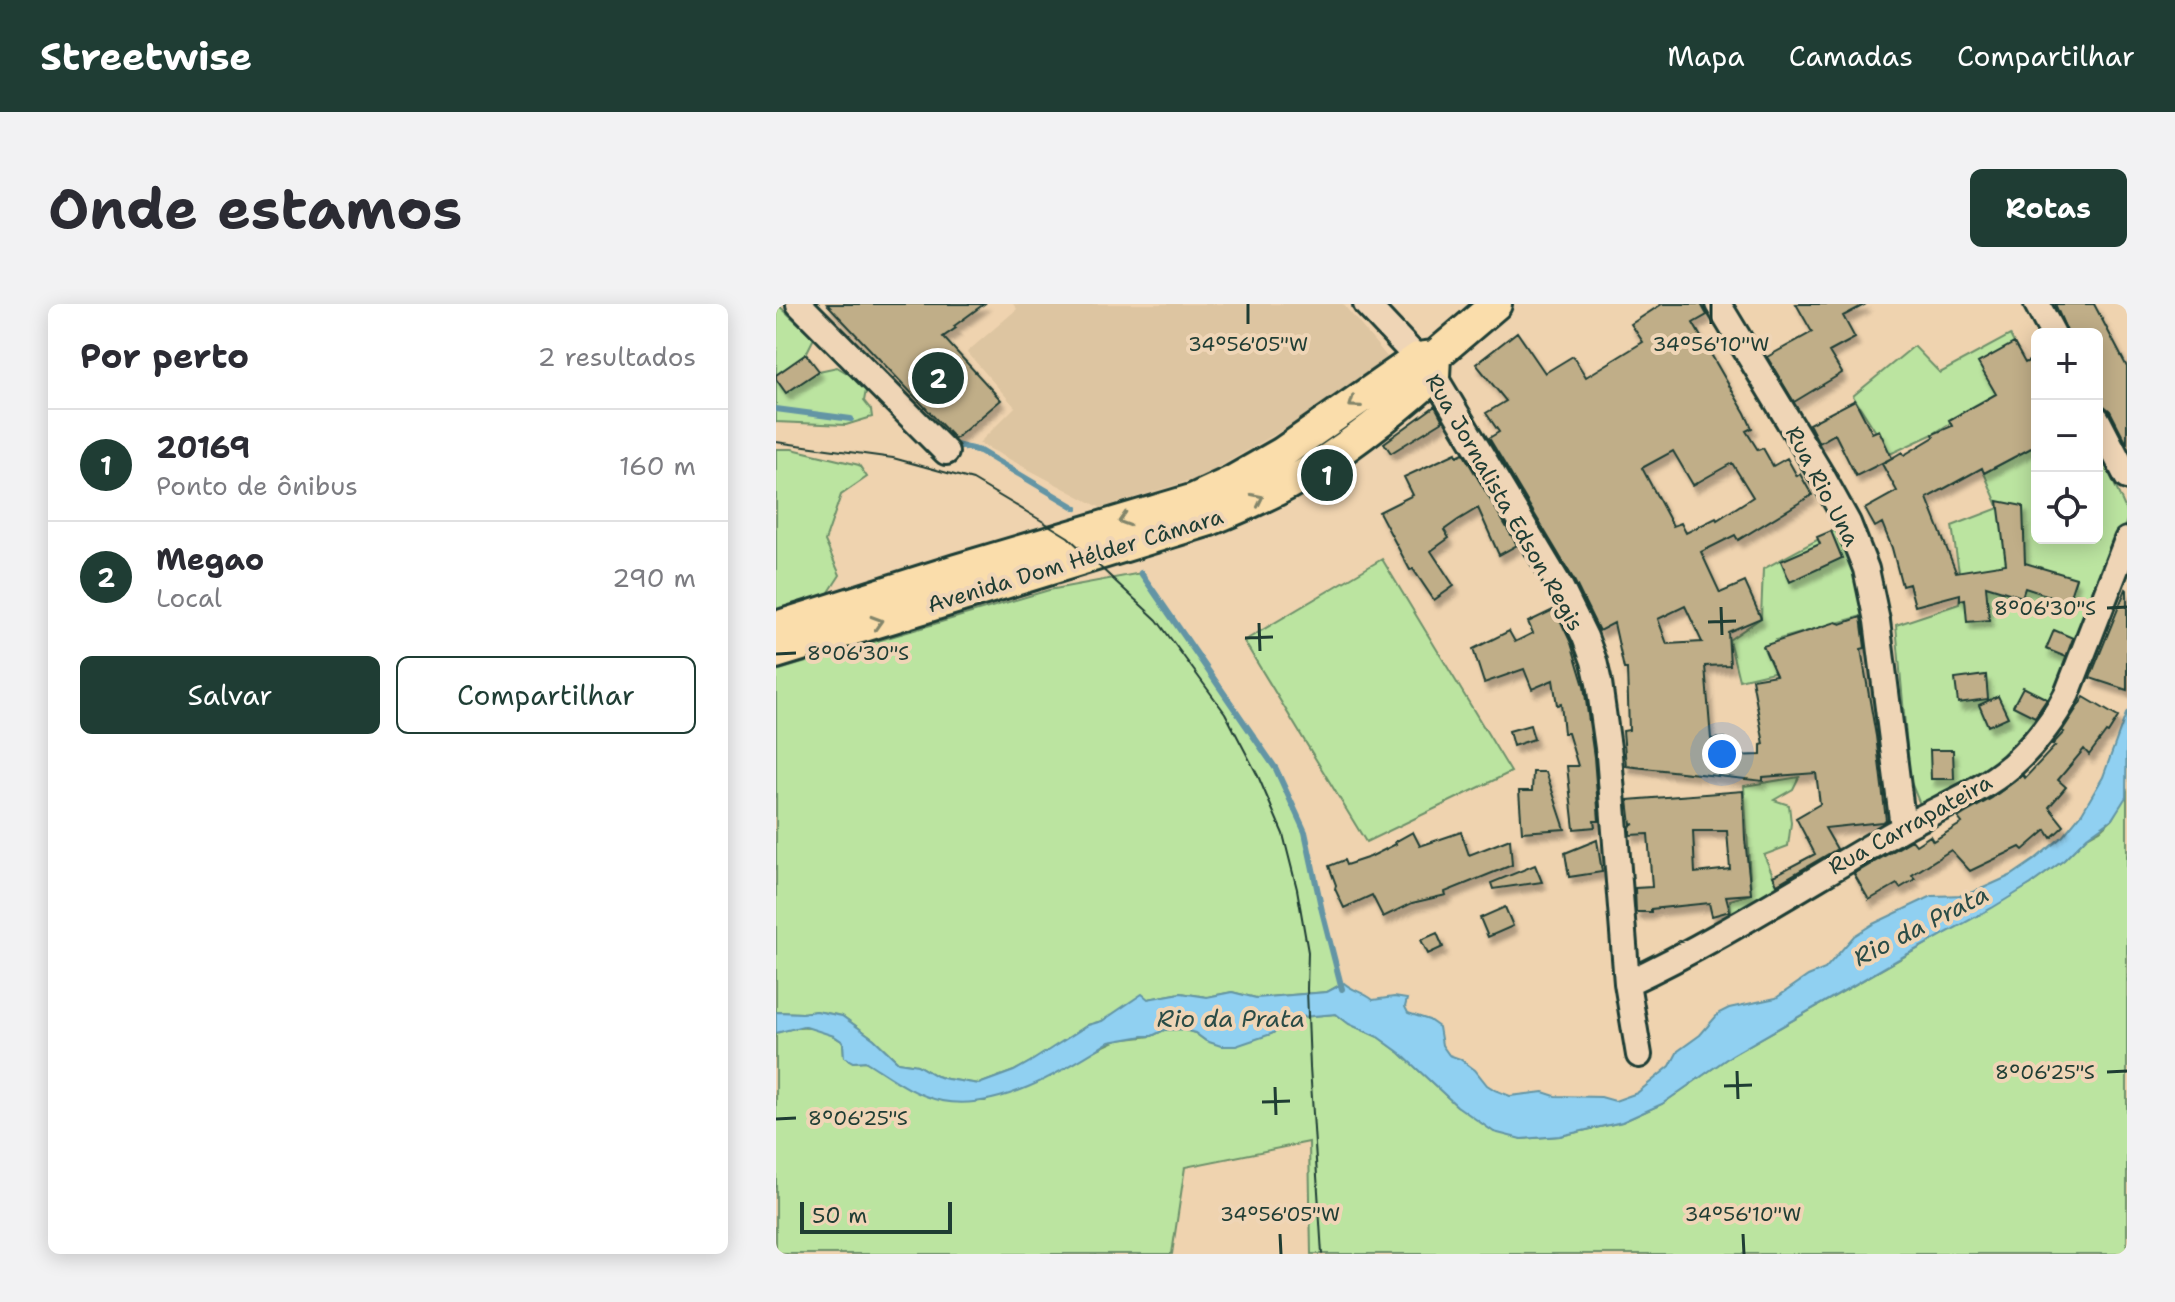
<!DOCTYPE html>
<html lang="pt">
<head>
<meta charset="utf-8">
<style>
	body { margin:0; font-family:"Shantell Sans",sans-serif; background:#f2f2f3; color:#2b2b33 }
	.controls { position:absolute; right:24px; top:24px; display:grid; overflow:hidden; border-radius:12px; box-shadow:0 4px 20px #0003 }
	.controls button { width:72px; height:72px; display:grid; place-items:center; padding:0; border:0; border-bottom:2px solid #e1e1e2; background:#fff; color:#2b2b33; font:40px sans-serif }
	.scale { position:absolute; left:24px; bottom:20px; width:152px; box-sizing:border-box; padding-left:8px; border:4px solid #1f3d34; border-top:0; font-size:22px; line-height:28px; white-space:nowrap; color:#1f3d34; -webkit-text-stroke:6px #efd5b6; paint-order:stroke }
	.you { position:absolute; left:946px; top:450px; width:28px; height:28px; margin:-20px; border:6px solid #fff; border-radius:50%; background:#1a73e8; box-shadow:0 0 0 12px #1a73e833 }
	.badge { display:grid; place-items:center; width:52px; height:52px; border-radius:50%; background:#1f3d34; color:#fff; font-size:26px; font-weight:700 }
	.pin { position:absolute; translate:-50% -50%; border:4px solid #fff; box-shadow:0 2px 8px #0006 }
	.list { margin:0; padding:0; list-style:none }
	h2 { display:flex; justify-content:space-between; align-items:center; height:104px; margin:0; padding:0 32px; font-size:34px }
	h2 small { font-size:26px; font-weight:400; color:#7c7c81 }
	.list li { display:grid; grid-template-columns:52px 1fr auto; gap:24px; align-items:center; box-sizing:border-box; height:112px; padding:0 32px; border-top:2px solid #e1e1e2 }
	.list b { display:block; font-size:30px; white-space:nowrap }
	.list p { margin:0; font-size:26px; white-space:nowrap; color:#7c7c81 }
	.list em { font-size:26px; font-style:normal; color:#7c7c81 }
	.actions { display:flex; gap:16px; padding:24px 32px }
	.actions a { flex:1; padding:18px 0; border:2px solid #1f3d34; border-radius:12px; text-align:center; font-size:28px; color:#1f3d34 }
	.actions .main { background:#1f3d34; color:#fff }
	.icon { flex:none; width:44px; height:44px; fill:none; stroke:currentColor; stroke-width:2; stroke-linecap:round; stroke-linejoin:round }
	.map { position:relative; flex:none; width:1351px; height:950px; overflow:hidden; border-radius:12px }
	header { display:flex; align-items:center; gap:48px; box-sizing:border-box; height:112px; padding:0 40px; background:#1f3d34; color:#fff }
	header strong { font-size:38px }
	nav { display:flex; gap:44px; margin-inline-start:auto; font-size:28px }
	.intro { display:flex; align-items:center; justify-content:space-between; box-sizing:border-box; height:192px; padding:0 48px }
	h1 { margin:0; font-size:56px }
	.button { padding:20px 36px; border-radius:12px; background:#1f3d34; color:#fff; font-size:28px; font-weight:700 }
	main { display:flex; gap:48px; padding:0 48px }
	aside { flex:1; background:#fff; border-radius:12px; box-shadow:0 4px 20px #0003 }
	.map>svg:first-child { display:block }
	.built { fill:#ddc5a1 }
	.green { fill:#bbe4a0; stroke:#6d906a; stroke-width:2 }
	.water { fill:#90d0f1; stroke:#6395a5; stroke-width:2 }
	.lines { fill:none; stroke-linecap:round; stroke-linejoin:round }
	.stream { stroke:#6395a5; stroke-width:6 }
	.building { fill:#c0ae88; stroke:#1f3d34; stroke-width:2; fill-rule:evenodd; filter:url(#shadow) }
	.minor-casing { stroke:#1f3d34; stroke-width:30 }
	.major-casing { stroke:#1f3d34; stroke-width:36 }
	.minor { stroke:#efd5b6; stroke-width:24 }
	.major { stroke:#faddab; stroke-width:30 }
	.tram { stroke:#1f3d34; stroke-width:2 }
	.oneway { stroke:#82856a }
	.ticks { fill:none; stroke:#1f3d34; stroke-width:3 }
	.labels { text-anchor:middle; stroke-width:8; stroke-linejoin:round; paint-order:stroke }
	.street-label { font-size:22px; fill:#1f3d34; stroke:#efd5b6 }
	.water-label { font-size:24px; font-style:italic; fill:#2a4c47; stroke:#efd5b6 }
	.ticks-label { font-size:20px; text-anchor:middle; fill:#1f3d34; stroke:#efd5b6; stroke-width:8; stroke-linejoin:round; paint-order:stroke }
</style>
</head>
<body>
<header>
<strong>Streetwise</strong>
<nav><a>Mapa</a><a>Camadas</a><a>Compartilhar</a></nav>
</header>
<div class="intro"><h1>Onde estamos</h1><a class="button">Rotas</a></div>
<main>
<aside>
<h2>Por perto<small>2 resultados</small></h2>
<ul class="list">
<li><span class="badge">1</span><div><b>20169</b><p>Ponto de ônibus</p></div><em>160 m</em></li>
<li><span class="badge">2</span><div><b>Megao</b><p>Local</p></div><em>290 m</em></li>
</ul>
<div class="actions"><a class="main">Salvar</a><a>Compartilhar</a></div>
</aside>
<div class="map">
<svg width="1351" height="950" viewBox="0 0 1351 950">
	<defs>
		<filter id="shadow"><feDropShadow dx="4" dy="7" stdDeviation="2" flood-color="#0004"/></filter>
	</defs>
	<rect width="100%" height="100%" fill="#efd3af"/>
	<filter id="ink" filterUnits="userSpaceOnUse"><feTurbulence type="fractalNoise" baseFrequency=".0125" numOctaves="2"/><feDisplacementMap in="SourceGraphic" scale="16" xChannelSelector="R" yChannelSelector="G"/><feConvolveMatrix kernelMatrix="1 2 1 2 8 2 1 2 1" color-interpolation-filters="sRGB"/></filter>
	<g filter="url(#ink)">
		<!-- built -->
		<path class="built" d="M237,0H567L612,54L515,121L428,172L325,204L203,139L239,103L191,48L241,5Z"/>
		<!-- green -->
		<path class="green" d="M1,0L38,34L30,50L0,71Z
			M1234,31L1238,39L1203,59L1220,90L1157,130L1114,150L1077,92L1138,42L1164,69Z
			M61,63L91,81L88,97L95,106L96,113L70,121L0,118V75L10,89L43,67Z
			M1261,141V234H1321V142L1351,208V216L1278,403L1207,476L1145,503L1134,476L1120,321L1183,300L1185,281L1176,222L1223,204L1208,169Z
			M0,145H16L83,161L91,173L65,191L49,237L64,271L46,299L0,313Z
			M1067,222L1093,310L1000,336L1010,365L963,376L953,336L985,314L987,265Z
			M606,255L735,468L590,538L468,337Z
			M365,269L500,465L529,528L546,607L565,680L551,688L480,694L456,688L431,693L405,689L372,695L326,717L312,721L272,748L238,767L203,780L171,775L160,772L141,761L122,758L98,735L66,712L40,707L26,709L0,708V367L273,286Z
			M1023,473L1017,485L998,496L1013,501L1015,519L1012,542L988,551L1005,589L956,616L954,596L975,590L968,482Z
			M1351,488V950H535L533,838L409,863L396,950H0V729C25,720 45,722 67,738L68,753L77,758L89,757L167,797H209L341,736L376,732L388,726L405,725L419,729L430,737L495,730L525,713L560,710L573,720L602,733L624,749L681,802L745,835L784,832L846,818L886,800L956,751L1255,580L1288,556L1311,533L1324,526L1336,515Z"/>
		<!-- water -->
		<path class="water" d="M1351,407L1350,493L1336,515L1311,533L1288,556L1255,580L1216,604L1130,651L956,751L886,800L846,818L784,832L745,835L718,828L681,802L624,749L602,733L573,720L560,710L525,713L495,730L460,742H445L430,737L419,729L405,725L388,726L376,732H367L333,738C287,767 222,808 166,797C137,791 113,772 89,757L77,758L68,753L67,738L58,732L27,722L0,729V708L26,709L40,707L66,712L98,735L122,758L141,761L160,772L171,775L203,780L238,767L254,758L312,721L326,717L366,690L372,695L405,689L431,693L456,688L480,694L551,688L568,679C577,687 587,688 597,696L618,693L631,695L629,703L632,709L653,716L663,723L666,741L673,751L684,755L699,766L711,781L719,786L734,792L767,788L779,792L825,793L839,797L861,789L894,762L902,747L924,731L943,709L953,704L1000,694L1032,672L1049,665L1078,632L1097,620L1156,592L1188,591L1205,585L1236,571L1258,556L1287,532L1306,509L1327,473Z"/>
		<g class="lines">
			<!-- stream -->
			<path class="stream" d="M0,105L75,115
				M180,141L204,147L300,204
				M365,269L500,465L529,528L546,607L566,685"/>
		</g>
		<!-- building -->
		<path class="building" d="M51,0H208L178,22L180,24L167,33L225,96L179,135Z
			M886,0H925L931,11L917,19L969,109L976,124L970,127L982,146L987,144L997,162L1011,154L1021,172L1024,170L1036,191L962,236L959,231L925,248L944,289L969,278L985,314L952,328L954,361L929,362L935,435L949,434L951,452L985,451V441L988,440L976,375L1000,371L987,342L1060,318L1065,320L1085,313L1086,320L1089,344L1085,345L1100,432L1110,516L1106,518L1049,524L1061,545L1001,580L997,572L1039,550L1020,514L1044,500L1040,469L987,473V477L850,462L847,427L853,426L851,365H848L838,319L823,327L798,276L713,134L723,128L710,109L730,97L700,60L741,28L769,69L797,52L810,73L867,38L855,20ZM897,147L917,181L956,159L977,193L941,216L940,214L910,229L905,219L897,222L866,164ZM909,302L926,338L891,340L882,315Z
			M1020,0H1090L1067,12L1079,34L1053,48L1066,69L1018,98L991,53L1036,28Z
			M1279,0H1318L1351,63V140L1334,107L1328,102L1321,100V30H1292Z
			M1238,39L1249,59L1261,53V141L1208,169L1206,164L1151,194L1180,268L1230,260L1222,197L1247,202L1249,259L1300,274L1292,298L1249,284L1246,293L1210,282L1213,316L1191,318L1189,295L1184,296V290L1139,302L1133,280L1126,282L1116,244L1106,219L1099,223L1089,205L1121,187L1106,160L1126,148L1128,151L1158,133L1157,130L1176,122L1173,116L1220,90L1202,59Z
			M30,50L43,67L10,89L0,75V71Z
			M1079,96L1096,129L1103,126L1116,154L1080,172L1059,130L1043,139L1033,120Z
			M659,102L667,117L615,149L608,139Z
			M680,149L681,152L687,149L741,241L723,251L702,204L682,216L668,226L673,234L655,247L678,282L658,296L637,265L634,266L603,208L637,191L628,173Z
			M1055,227L1066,254L1014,278L1005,257L1044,240L1041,233Z
			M1350,285L1351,286V386L1314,374Z
			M779,305L795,339L808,382L818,453L823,517H818L819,523L798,525L791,462H802L792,429H788L785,400L781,401L777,376L756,385L748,365L708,379L697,345L733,327L739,338L757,329L752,318Z
			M1278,326L1297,334L1290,353L1270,345Z
			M1210,371L1212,395L1182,399L1179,375Z
			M1247,383L1271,395L1259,413L1237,402Z
			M1222,392L1232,413L1212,422L1203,401Z
			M1308,393L1342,413L1332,429L1330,428L1313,451L1308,445L1282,476L1290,483L1273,503L1288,522L1275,534L1270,526L1247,546L1244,543L1194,567L1175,546L1136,571L1139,575L1124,584L1121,580L1093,596L1078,570L1136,536L1140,541L1154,532L1157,537L1186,519L1182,514L1188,510L1216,494L1247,471L1249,474L1279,442L1276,441L1288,428L1286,427Z
			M754,421L758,435L737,442L733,427Z
			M1154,446H1177L1178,475H1155Z
			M757,468H770L789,525L746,528L743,487H756Z
			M967,487L969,535L975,590L950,592L954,607L936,612L933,599L875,605V608H860L859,584L876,583L872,530L854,531V522L858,520L855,521L852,496ZM917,527H951L954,565L919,569Z
			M637,528L644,542L685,528L693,551L734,535L736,561L669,588L670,591L636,599L607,613L596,591L568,604L559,585L560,581L553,562L568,556L570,561L594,553L620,540L619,538Z
			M821,536L826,568L793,573L789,549Z
			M759,561L766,578L717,585L715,579Z
			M729,603L737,622L712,633L704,614Z
			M661,629L667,643L652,650L645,636Z"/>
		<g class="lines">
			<!-- minor casing -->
			<g class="minor-casing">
				<path id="minor" d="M23,0L170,148
					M590,0L658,72L785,284L809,333L818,357L823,379L833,451L851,679L863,751
					M942,0L1046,172L1072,219L1090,265L1101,317L1127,523
					M1261,0L1277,30
					M1321,115L1351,173
					M851,679C943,636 1029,580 1118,529C1156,506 1201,491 1235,462C1258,441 1277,418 1291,390L1351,236"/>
			</g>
			<!-- major casing -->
			<g class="major-casing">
				<path id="major" d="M0,323L180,266L416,196L457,177L506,149L642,54L659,52L720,0
					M0,349L434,216C462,204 492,192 519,176C568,147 615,110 658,72L659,52"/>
			</g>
			<!-- minor -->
			<use href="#minor" class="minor"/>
			<!-- major -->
			<use href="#major" class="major"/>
			<!-- tram -->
			<path class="tram" d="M0,138L117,154L197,176L266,217L292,233L381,316L449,409L482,472L507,530L521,585L532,648L531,685L534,763L546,950"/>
		</g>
		<!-- one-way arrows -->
		<defs><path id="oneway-chevron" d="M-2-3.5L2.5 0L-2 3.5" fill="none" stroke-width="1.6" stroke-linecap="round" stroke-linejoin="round" transform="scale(2)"/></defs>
		<g class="oneway">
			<use href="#oneway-chevron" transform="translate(578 99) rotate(145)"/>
			<use href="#oneway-chevron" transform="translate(482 195) rotate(-26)"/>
			<use href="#oneway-chevron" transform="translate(348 216) rotate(163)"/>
			<use href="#oneway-chevron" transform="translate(101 318) rotate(-17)"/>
		</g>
	</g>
	<!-- ticks -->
	<path class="ticks" d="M472,0V20M935,0V20M945,303L946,331M1331,304L1351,303M932,318L960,317M483,319L484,347M469,334L497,333M0,350L20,349M961,767L962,795M1331,768L1351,767M948,782L976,781M499,783L500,811M486,798L514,797M0,815L20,814M504,930L505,950M967,930L968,950"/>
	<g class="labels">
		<!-- street labels -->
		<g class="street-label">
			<text transform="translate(1047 182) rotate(62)" y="8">Rua Rio Una</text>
			<text transform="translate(729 198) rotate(60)" y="8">Rua Jornalista Edson Regis</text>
			<text transform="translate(299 256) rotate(-17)" y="8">Avenida Dom Hélder Câmara</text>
			<text transform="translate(1134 520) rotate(-29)" y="8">Rua Carrapateira</text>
		</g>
		<!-- water labels -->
		<g class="water-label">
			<text transform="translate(1145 622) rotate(-27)" y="8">Rio da Prata</text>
			<text x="455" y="723">Rio da Prata</text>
		</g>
	</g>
	<g class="ticks-label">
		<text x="472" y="47">34°56'05"W</text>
		<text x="935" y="47">34°56'10"W</text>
		<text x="1269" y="311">8°06'30"S</text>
		<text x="82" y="356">8°06'30"S</text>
		<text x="1269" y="775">8°06'25"S</text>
		<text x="82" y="821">8°06'25"S</text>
		<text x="504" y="917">34°56'05"W</text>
		<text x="967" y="917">34°56'10"W</text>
	</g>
</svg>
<div class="controls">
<button>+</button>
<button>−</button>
<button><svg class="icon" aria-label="locate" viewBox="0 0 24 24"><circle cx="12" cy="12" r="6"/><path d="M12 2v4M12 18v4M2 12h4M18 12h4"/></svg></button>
</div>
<div class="scale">50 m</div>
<div class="you"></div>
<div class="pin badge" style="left:551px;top:171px">1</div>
<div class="pin badge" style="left:162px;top:74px">2</div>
</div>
</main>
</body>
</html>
